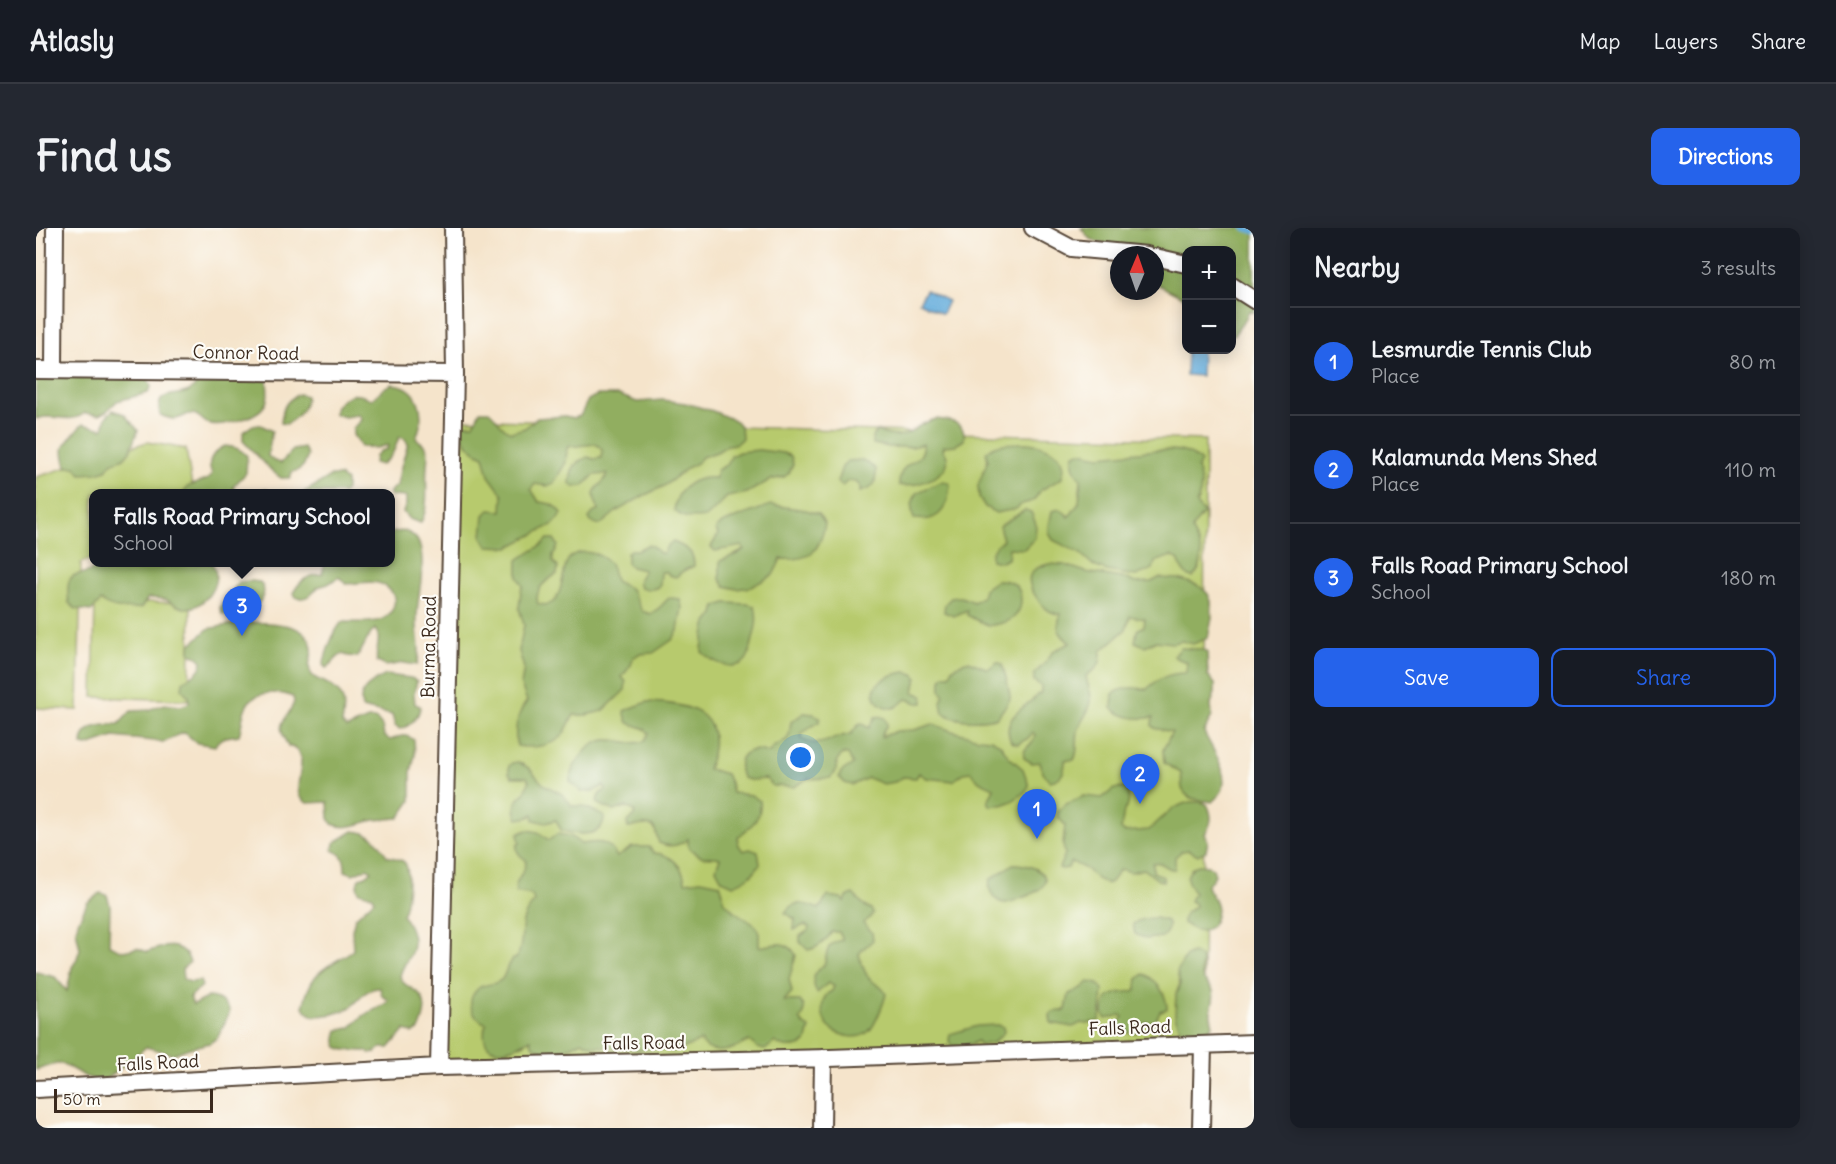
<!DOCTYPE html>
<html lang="en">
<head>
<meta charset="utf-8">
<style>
	body { margin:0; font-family:Delius,sans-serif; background:#242831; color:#f1f3f6 }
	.controls { position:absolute; right:18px; top:18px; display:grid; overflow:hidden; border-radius:12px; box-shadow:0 3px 15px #0003 }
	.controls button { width:54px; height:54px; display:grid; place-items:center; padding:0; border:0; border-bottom:2px solid #363941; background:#171b24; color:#f1f3f6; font:30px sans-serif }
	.compass { position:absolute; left:1074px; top:18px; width:54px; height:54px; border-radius:50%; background:#171b24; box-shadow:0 3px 15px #0003; rotate:2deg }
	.scale { position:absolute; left:18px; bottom:15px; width:159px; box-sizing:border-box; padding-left:6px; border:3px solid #3b2a1e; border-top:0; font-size:16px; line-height:21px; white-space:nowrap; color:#3b2a1e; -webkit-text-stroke:4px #fdfcf7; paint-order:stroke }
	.you { position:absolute; left:765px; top:530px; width:21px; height:21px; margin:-15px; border:4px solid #fff; border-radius:50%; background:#1a73e8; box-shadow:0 0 0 9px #1a73e833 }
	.badge { display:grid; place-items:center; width:39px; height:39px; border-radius:50%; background:#2563eb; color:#fff; font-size:20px; font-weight:700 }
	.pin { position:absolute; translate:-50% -50px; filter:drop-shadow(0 2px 3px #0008) }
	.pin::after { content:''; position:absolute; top:32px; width:21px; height:18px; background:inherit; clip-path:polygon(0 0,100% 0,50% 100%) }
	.popup { position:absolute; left:53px; top:261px; width:306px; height:78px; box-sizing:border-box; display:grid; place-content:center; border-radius:12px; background:#171b24; filter:drop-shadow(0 2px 4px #0005); font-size:20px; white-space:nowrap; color:#9ea1a6 }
	.popup b { font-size:22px; color:#f1f3f6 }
	.popup::after { content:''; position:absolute; left:50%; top:100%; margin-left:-12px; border:12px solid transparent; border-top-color:#171b24 }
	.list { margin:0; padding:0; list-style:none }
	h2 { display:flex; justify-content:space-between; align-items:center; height:78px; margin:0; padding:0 24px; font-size:26px }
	h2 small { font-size:20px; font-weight:400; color:#9ea1a6 }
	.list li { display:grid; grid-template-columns:39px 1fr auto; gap:18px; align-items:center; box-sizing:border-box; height:108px; padding:0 24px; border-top:2px solid #363941 }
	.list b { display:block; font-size:22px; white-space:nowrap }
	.list p { margin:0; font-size:20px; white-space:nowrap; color:#9ea1a6 }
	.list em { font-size:20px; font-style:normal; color:#9ea1a6 }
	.actions { display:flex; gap:12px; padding:18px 24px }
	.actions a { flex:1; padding:14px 0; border:2px solid #2563eb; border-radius:12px; text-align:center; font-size:21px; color:#2563eb }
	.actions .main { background:#2563eb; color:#fff }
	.map { position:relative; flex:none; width:1218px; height:900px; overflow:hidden; border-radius:12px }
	header { display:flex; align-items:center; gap:36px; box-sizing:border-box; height:84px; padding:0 30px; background:#171b24; border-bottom:2px solid #363941 }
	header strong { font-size:28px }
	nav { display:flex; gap:33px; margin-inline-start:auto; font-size:21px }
	.intro { display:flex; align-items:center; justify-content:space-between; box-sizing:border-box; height:144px; padding:0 36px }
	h1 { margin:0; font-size:42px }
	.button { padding:15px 27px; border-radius:12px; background:#2563eb; color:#fff; font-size:21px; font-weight:700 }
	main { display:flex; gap:36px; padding:0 36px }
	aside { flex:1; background:#171b24; border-radius:12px; box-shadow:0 3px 15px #0003 }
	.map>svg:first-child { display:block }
	.green { fill:#b7ca6d; stroke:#797a46; stroke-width:1.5 }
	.forest { fill:#91ae60; stroke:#666c3f; stroke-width:1.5 }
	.water { fill:#64acdb; stroke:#506b7c; stroke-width:1.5 }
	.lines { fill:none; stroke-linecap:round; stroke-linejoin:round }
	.stream { stroke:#64acdb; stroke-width:6 }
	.street-casing { stroke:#574638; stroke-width:20 }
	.street { stroke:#fff; stroke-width:16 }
	.labels { text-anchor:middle; stroke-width:4.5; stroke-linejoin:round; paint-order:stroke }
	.street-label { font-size:18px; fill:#3b2a1e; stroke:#fdfcf7 }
</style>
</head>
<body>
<header>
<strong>Atlasly</strong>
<nav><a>Map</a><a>Layers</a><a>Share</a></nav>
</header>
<div class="intro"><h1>Find us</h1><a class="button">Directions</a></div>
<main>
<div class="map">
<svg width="1218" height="900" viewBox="0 0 1218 900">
	<rect width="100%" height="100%" fill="#fdfcf7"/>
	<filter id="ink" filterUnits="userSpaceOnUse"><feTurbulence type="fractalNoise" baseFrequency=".0167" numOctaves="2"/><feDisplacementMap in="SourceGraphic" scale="12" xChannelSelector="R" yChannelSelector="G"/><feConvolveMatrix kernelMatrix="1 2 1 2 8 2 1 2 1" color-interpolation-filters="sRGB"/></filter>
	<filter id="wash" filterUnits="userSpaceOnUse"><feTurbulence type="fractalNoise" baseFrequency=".008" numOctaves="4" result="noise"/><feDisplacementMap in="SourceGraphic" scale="24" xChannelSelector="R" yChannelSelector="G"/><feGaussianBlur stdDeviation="1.35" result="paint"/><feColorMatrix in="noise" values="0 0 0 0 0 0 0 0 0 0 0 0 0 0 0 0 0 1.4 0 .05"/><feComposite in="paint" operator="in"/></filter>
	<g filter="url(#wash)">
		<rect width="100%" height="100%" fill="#f5e4cb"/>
		<!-- green -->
		<path class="green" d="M417,191L1169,212L1167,817L403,839Z
			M111,214L150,221L157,265L58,266L57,330L45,335L42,482L0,480V249Z
			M59,373L155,375L153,472L57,469Z"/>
		<!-- forest -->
		<path class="forest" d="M1045,0H1218V85L1213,82L1210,90L1198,107L1196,108V22H1150V71L1119,55V27L1061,14L1053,10Z
			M13,148L109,149L113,153L115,159L112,165L81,173L71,183L63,187L49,185C36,195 24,188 10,189C7,189 3,190 0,191V153Z
			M169,150H231C231,159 234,171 228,178C220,190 184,200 171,195C165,192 162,185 155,186C150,186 151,187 146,189C138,193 132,190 124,187C117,154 154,177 161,153Z
			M355,156C385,157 390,187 380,210C383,213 388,216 390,219C394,225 391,232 391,238C389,258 394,276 385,295L373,291L367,284L370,276V269L355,268L354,266L353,265L357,260L361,258L364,242L372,216L369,211L364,209C360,214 361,217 358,222C356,229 350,232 345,237L338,235L339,228L344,223L351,221L352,217L340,220L325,219L317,207V200L325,192L324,188L321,187L309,189L298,186L300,178C315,163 317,165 336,171L348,160Z
			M263,166L270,168C270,182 262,188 251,196L245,195C246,180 249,173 263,166Z
			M561,167H583L601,174L626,172L649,175L677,183L700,193L705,199L706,210L700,216L692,217L681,224L666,229L662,234L653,239L628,258L607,268L581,283L564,297L555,294L553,290L557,285L563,282C561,277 558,272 558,267C558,258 570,255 571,246L558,247L547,258L538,259L534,256C535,241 538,235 552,229L558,231L565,230L566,222L560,216L531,219L530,234L518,255L511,258L499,256L495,261L503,274C513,275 522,277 526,286L518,296L473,319L452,318L446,309L448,287L453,282L466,283L467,267L453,248L448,228C434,223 427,212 423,198L427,196H438L444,183H453C462,190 463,199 475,204L489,200L501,190L529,188L538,190L544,188L552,172Z
			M77,182L88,186L102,202L94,223L88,230L75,235L70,242L61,245L45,246L39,239H30C26,221 24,221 37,207C41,203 42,200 47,196L67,201L70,189Z
			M900,191C913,192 931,194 928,212L920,217L908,218L907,222C926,245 878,261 863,257C863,229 889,238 887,216L876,219H853L837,216L836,209L841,203C874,217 873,197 900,191Z
			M217,197H225L236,203L232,228L238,233L245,235L257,222L268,220L272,227C269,237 266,242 256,244L254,250H245L236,243L207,213V204Z
			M988,215C1001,215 1023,221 1027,235C1029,240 1027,245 1026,250L1005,262L997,273L986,276L980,281L960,285L949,279L943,269L942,257L952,232L950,224C959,214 975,216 988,215Z
			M189,218C198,219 204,220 211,228L210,245L197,259L200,263L213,264L230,261L235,265H148L151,259L172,251L176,246C170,233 177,224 189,218Z
			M723,222L747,225L755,228L757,236L753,245L748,249L734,252L711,265L691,269L671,289C658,290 647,292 638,282C641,259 658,248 680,250L681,242L692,236L695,228L703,224Z
			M1121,222C1138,222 1152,221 1165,234L1161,241C1167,255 1166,263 1160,276L1168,285C1165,289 1158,296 1156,301C1155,304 1158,306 1159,309C1167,323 1168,338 1157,349C1147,348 1145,339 1142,331L1135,328L1119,334L1117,341L1100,348L1071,343L1058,338L1045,326L1017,312L1013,305V298L1016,283C1025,279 1027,283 1033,289L1043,275L1045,251C1038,243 1035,237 1038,226L1044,224L1064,228Z
			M827,232L840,241C840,256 839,260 824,264V258L820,254L812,253L806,258L801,254L806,239L811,233Z
			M295,248H304L310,253V262L307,265H267Z
			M907,253L914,256C913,270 910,287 893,291C889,292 883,291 878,291C874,281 876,272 882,264Z
			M735,277L770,282L783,286L789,295C784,323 775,333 745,331L737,347L715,359L701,361L689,358L684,351V333L703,325L708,321L706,318L679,323L675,319L682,307L680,301L686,295Z
			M989,282L995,284L1000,296L999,310L988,321L973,320L972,331L965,334L955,332C953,323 960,317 967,312L963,298Z
			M369,303C377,307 382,310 384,319C390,339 381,369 381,390C380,407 386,421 381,437L368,435L350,438L341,434C338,423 347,411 339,401C331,408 328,420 321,429L312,428L306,426C299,430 297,436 290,440L287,437C291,423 296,405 306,394C328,394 358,400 359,369C347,348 331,355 310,356L303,349L292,356L282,359C276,367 271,371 261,370L257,365C264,352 272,347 286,346L289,335L354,334L355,306L358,304Z
			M512,311H518L522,317L520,323L517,327V333L522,339L521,346C509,353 498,361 502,376C529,383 524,346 532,332C541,319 564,324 573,335C577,340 577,347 579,353L595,361L606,383L614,386L622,381L633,370L644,371L646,380L644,390L642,403L636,412L617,425L603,426L597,430L595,437L586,449L590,454L589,462L567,483L550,487H538C533,494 531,503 525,509C514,519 495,520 481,518C478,502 480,487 491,473L485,457L488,440L483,423L488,397L483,380L485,362L487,358L482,349V332C492,324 504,321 512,311Z
			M637,314C651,320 658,323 658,338L647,343L640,349L633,347L631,344H625L624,357C618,363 611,362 604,360C600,351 605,349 608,342L595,339L591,335V325L594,322H602L611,317L616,318L624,325H628L631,318Z
			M65,335H176C178,339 180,344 180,348C179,364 165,381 149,380C141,379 137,375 131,372C125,370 118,370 112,370L105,380C92,381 75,382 65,373L55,383L40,381L33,375C27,332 47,356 65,335Z
			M1014,336L1029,337L1050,344L1091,351L1099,355L1115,354L1123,350L1142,351L1158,356L1165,359L1172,366L1175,373L1176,390L1172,410L1157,416L1146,413L1136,415L1120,413L1109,418L1099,414L1101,402L1108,398L1109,391L1094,388L1090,401L1065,423C1065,439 1062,439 1050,448C1051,456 1055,463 1055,472C1055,483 1044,492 1042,503C1040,514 1043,522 1038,532H1029C1029,543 1027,551 1014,553L1007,545L1004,534L996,535L988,530C986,521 992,520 997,513L999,507L997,505L991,511L982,516L975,514C963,488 992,479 1005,464V458L998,453V446L1010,434L1017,423L1034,415C1023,406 1019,400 1025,386C1013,386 1008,379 1001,370C988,352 991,340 1014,336Z
			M961,352C967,352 974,353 979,357C987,364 987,380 979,388C973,395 961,396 952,398L931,387V382L918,388L908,384L909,376L915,370L925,369L938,374L946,369L948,361Z
			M215,353L224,354C229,360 229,365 225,372C216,384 202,389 186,386L184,380L203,354Z
			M690,375L711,376L719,378C722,391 720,399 717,411C715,418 714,428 709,433C696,445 676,433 666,424C666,419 669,399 671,395C677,386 677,391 680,378Z
			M207,394C229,395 272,392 276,420C277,430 269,437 276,447C279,451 284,452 288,454C309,464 310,474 306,496L311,500L332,491H340L346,498L348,508L354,512C365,508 368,505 378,512L379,527L375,544V573L363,590C353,591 343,591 334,593C320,597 310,602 296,596L293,590L292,574L271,575L264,569C256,553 278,525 252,518C237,491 251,496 258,474L257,469C243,463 217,462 210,479C206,487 206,498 203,507C193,509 184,507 179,518L161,515L149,505C140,505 136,512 128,514L78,509L51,518L46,517C46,496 67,497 83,496L95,483L112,482L128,476L145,478L153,475V469L146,461L147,454C155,447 165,445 166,433L162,429L154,425V417L172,401Z
			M1145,420L1162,421L1171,423L1172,448L1179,456V465L1175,476L1176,488L1168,504C1175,520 1194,544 1186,563C1184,567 1179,571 1176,574C1166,572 1149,572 1146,560C1145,555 1146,550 1145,545L1128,535L1127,522L1136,504L1118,500L1116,497L1117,489C1103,492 1087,490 1076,480L1077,466C1088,458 1098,460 1111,461C1123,450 1133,445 1150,445L1151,434L1140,430L1138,428Z
			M929,433H933L952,441L961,434L966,436C968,442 975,467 974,471C971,477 965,483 962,489C945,494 922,494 907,485L905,474L908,466L905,463V452L908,447H914L917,440Z
			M870,444L878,446L881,449L878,464L887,468V475H881L871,471C866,473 864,477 860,479C856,481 854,480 850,479C839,476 834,462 844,454C852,448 861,445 870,444Z
			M350,447L375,450L381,453L378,465L379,476L384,478C384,488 374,499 364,501L359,498L356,487L326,480C321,461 335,455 350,447Z
			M611,474C659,476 691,485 672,541L690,546L694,555L696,565L715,567L724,573C726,591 714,599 702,609V616L707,623L714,621L722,624L724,636C717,647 710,652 697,657L686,652L680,641L684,630C678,628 675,629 669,629C662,629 657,623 652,619V611C643,618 634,620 623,615C621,611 620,603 618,600C612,594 599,599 592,600L591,595L598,588L599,583L590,579L578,583L561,575C562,568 563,565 570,562L568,558L557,563L545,564L534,553C535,537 553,513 570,512C584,511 596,518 609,513L613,505L607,500L592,495L588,483Z
			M768,485L777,486L784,489L783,494L766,505V511C782,522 798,508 815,506L822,497L826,496L833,500L839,489C847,487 851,490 851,498L848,501L845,509L861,503L878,502L897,496L916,503L942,510L955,511L964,516L973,529L987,541L993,558C988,567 979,572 969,576C965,578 960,576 955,578L952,574L958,560L943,553L935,544L928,545L917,553L890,550L883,545L880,550L867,549L859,554L847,556L832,550L816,557L809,555L803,549L805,544L817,536L812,527L806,526L802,532L799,545L794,550L771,551L758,559L737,558L730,551L714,552L706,550C698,527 712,517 733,525L737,519L750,512L753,508L755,494Z
			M482,534L493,540L507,556L526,566L536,578H547L568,588C568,611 540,607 525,602L520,592L510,595L498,592L497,586L493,589L482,591C477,582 479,571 488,566L493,554L491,549H476L473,545V538L476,535Z
			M1084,560H1089C1093,565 1095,578 1088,582L1085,601L1088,604L1113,602C1129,587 1147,567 1171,576C1177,588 1176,595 1169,606L1172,613L1170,623L1162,627L1153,622L1146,623L1139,629V641C1131,643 1127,632 1117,635V644L1127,649L1128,653L1122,652L1108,641L1095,644L1084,641L1075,654L1071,656L1061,651L1050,641L1036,634L1034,635L1032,640L1026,641L1023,640L1029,626L1027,617L1029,597L1022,589V584L1028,577L1048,568L1066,570L1078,561Z
			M491,602L502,604L513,612L521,606L534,608L545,616C562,613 572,612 581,629L596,619H613L618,625C635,626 647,638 649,654L665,652L684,656L687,665V672L698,683L720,698L723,705V719C738,716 751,711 760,727L753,751L756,764L748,773H764L768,778V786L764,791L767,796L774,800L770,815C760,820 749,822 739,814L729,822L722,820L713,813C701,819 683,829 670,819C668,817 666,815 664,813L638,824L620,821L602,822L569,819L557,818L546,813C531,822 512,828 496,817L495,811C476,823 443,833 449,798L451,796C435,790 428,771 444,759C451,755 459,758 466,751C470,746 470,739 474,734C479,727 476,735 481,728C488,718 484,702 488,690C489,685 494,679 498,674L496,667L480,664C478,649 491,645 490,632C484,628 480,624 481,617L484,615L482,606Z
			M317,603C337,604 342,613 351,628C357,630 365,630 369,635C375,644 371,677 366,687C375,697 381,714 374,727C370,734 366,740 364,748C367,757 371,757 378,762C394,771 389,788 383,802L377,805L369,802L353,820H345L340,824L333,825L330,823C313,822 293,827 302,802L314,800L328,787L350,776L353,772L346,768L344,760C329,759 324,773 313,780C302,786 288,788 276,788L267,779C276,740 287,743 317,722L316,702L319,690L338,672L337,668L323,664L321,658L323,650L330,648L336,643L331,640L317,646L309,643C309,632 308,627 297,622L298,615Z
			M977,636C986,636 997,638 1004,644C1008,647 1011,651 1008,656C1005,662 994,667 988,669C977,673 967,680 958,669C953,663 953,659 954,652Z
			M1163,637L1172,638L1177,640L1179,647L1175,653L1172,655L1171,658C1173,665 1178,669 1180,676C1183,687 1177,702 1165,703C1158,703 1152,698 1147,695C1146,685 1152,684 1159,678L1158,675L1154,673L1158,665C1153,654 1146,652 1157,639Z
			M64,665L71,667L74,677L73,717L87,723L101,720L111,724C128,717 146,713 154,734L146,741L147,751L154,754L164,753L166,758L154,769L157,777L172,769C184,770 188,774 194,783L182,809L174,815L153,820L137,826L110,819L71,851L60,852L50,849L27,836H20L0,842V744L19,749L31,763L36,739L40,733L44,721L40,702L42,694L51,675Z
			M817,666L830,679L835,681L837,685L834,690L827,695L836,704L837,712C832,717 827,720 823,726C825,734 829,748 836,753C842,758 846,758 850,766C848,774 839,799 832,804C821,813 803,808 793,799C784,790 783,768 796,763L798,758L792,755L781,765C775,754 777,743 788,737C792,724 789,716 806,712V709L803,704H796C790,713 782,720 772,722L764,714V708L772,703L773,699L768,697L758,702L759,691L749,685C757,671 771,676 783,681L792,668L805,670L809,674L811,669Z
			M1119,690L1131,693C1134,700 1131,705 1126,709L1110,711L1099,706L1097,696C1103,691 1111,690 1119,690Z
			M1156,725C1172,729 1163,738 1166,748C1167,754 1175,757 1177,763C1179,771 1176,776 1175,783C1174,787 1176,792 1177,797L1171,804L1163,801L1154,804L1145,802L1139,788L1140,766L1144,756L1141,744L1150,728Z
			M1108,746C1121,752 1131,767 1131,781L1124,783L1119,794H1109L1100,805L1092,804L1085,801L1083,796L1087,789L1085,787L1070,791C1065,784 1067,783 1069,776C1073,762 1088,766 1100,762L1102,751Z
			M1053,754L1062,756L1067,762C1066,770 1066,786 1063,793L1051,796L1045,795L1037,799L1015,795L1014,787L1017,784L1030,782L1033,766L1046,760Z
			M961,797L967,799L968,804L957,815L944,817L941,813L936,816L916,818L913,813L914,806L941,798Z"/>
		<!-- water -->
		<path class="water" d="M890,62L912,73L906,86L883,74Z
			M1151,122H1166L1165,148L1150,147Z"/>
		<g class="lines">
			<!-- stream -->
			<path class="stream" d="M1209,0L1218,3"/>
		</g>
	</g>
	<g filter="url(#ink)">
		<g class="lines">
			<!-- street casing -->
			<g class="street-casing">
				<path id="street" d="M997,0L1035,20L1111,27
					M1119,29L1150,36
					M1196,58L1218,72
					M0,142L419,146
					M18,142L19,0
					M403,839L419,146L417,0
					M0,861L403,839L793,830L1218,815
					M786,900L787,830
					M1165,900L1167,817"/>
			</g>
			<!-- street -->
			<use href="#street" class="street"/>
		</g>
	</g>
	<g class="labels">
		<!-- street labels -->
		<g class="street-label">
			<text transform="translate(210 125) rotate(1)" y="6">Connor Road</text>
			<text transform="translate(393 419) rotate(-89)" y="6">Burma Road</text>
			<text transform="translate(1094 800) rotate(-2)" y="6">Falls Road</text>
			<text transform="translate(608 815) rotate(-1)" y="6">Falls Road</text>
			<text transform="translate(122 835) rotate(-3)" y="6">Falls Road</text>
		</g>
	</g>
</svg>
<div class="controls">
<button>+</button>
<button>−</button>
</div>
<svg class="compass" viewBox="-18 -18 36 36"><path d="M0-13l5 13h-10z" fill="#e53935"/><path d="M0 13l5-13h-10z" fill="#9ea1a6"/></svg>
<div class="scale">50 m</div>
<div class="you"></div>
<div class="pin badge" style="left:1001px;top:611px">1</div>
<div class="pin badge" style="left:1104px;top:576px">2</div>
<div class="pin badge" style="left:206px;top:408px">3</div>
<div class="popup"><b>Falls Road Primary School</b>School</div>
</div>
<aside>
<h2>Nearby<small>3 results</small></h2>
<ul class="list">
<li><span class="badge">1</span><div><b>Lesmurdie Tennis Club</b><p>Place</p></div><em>80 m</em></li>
<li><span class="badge">2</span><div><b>Kalamunda Mens Shed</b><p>Place</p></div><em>110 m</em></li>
<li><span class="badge">3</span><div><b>Falls Road Primary School</b><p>School</p></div><em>180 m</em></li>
</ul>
<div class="actions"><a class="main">Save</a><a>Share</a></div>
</aside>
</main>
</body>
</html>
